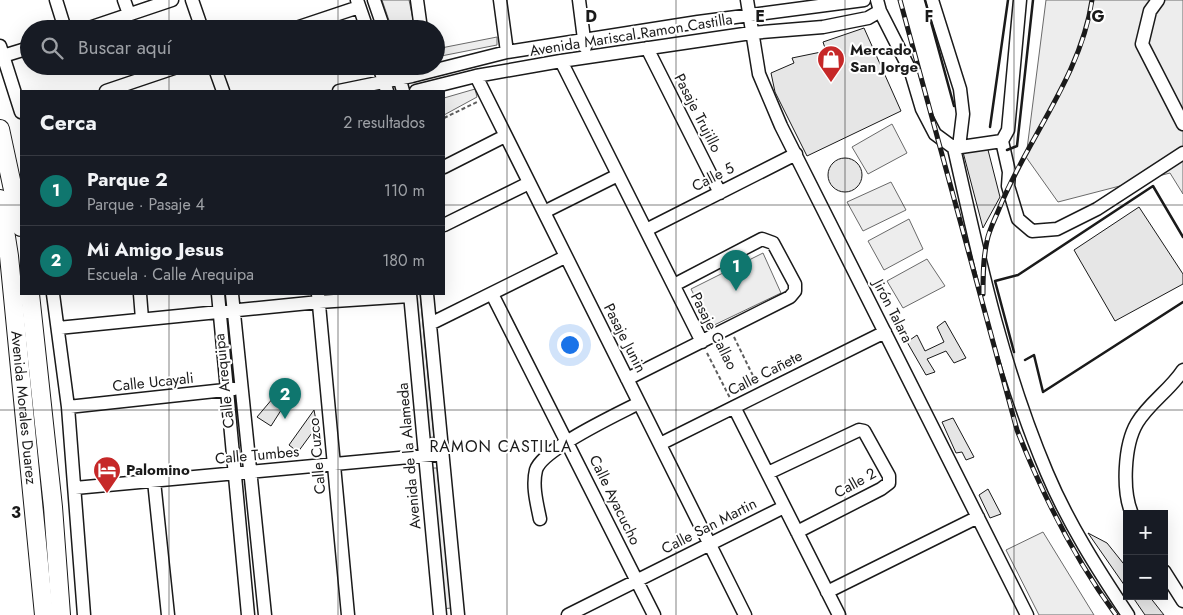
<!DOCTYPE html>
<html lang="es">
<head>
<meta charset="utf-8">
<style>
	body { margin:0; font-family:Jost,sans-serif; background:#20242c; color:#f1f3f6 }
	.controls { position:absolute; right:15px; bottom:15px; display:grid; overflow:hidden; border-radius:0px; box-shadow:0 5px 20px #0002 }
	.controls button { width:45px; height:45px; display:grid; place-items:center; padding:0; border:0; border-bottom:1px solid #363941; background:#171b24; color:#f1f3f6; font:25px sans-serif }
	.you { position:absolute; left:569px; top:344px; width:18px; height:18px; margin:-12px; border:4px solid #fff; border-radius:50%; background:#1a73e8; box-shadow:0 0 0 8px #1a73e833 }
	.badge { display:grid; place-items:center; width:32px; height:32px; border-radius:50%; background:#0f766e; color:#fff; font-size:16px; font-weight:700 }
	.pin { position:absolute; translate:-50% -41px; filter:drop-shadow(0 1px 2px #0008) }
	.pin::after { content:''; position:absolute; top:26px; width:18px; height:15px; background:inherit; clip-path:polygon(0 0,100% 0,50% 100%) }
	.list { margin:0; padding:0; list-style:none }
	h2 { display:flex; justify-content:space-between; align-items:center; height:65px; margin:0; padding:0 20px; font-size:21px }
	h2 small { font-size:16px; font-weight:400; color:#9ea1a6 }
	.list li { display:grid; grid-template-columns:32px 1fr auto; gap:15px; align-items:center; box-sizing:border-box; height:70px; padding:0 20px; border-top:1px solid #363941 }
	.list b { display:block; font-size:19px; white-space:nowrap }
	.list p { margin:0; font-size:16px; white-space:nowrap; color:#9ea1a6 }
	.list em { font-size:16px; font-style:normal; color:#9ea1a6 }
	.icon { flex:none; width:28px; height:28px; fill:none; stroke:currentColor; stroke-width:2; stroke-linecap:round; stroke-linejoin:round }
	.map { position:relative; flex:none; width:1183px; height:615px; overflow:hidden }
	.search { position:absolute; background:#171b24; box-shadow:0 5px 20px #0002; left:20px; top:20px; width:425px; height:55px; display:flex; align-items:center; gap:12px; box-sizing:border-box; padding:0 18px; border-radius:28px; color:#9ea1a6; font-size:19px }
	.panel { position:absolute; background:#171b24; box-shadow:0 5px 20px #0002; left:20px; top:90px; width:425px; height:205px; border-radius:0px }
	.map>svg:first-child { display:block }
	.built { fill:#ededed; stroke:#6a6a6a }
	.building { fill:#e6e6e6; stroke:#1a1a1a }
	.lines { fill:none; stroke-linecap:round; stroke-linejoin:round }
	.minor-casing { stroke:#1a1a1a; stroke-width:15 }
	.highway-casing { stroke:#1a1a1a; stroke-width:20 }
	.path { stroke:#5f5f5f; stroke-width:2; stroke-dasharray:4 2.5; stroke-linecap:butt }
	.minor { stroke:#fff; stroke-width:12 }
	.highway { stroke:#fff; stroke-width:18 }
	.rail-casing { stroke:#1a1a1a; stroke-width:5 }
	.rail { stroke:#fff; stroke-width:3; stroke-dasharray:9; stroke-linecap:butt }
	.wall { stroke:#1a1a1a; stroke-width:2.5 }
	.grid { fill:none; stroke:#1a1a1a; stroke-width:1; stroke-opacity:0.55 }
	.labels { text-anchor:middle; stroke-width:4; stroke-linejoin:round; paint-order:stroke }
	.street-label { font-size:15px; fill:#1a1a1a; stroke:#fff }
	.poi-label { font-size:15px; font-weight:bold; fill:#1a1a1a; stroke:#fff; text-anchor:start }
	.neighbourhood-label { font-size:16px; letter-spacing:1px; fill:#1a1a1a; stroke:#fff }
	.grid-label { font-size:16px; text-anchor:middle; font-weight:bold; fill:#1a1a1a; stroke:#fff; stroke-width:4; stroke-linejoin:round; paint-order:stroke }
</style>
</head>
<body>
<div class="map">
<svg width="1183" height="615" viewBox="0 0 1183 615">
	<rect width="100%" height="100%" fill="#fff"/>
	<!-- built -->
	<path class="built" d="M382,0H409L415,29H392Z
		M1046,0H1183V194L1170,173L1058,202L1026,157Z
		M497,37V45L436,57V49Z
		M475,89L477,97L444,115V98Z
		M892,124L907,153L868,174L852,147Z
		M891,182L906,210L863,231L847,202Z
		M909,219L923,249L884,270L868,241Z
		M763,253L781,293L710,327L691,289Z
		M927,259L945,286L903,308L887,281Z
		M411,294H420L434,437L425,438Z
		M427,468H437L451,608L442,609Z
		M1043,532L1094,615H1039L1006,550Z"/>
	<!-- building -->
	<path class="building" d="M864,28L901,111L807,156L775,92L771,73L794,63L792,58L826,51L823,42Z
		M987,146L1000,197L983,228L963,152Z
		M828 175a17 17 0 1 1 34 0a17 17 0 1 1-34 0Z
		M1139,207L1183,274V284L1115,321L1074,250Z
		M945,321L966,358L954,363L946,351L927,359L935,372L926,375L907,342L917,335L925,351L944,342L937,327Z
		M284,385L292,393L271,426L257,417Z
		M314,410L317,426L298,452L289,445Z
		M953,418L974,457L966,460L962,452L956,453L942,422Z
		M988,489L1001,514L990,518L979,495Z
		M1088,533L1107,543L1127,568V589Z
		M1132,596H1149L1164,615H1145Z"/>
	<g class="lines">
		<!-- minor casing -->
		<g class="minor-casing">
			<path id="minor" d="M56,0L65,29
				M124,0L129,14
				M192,0L202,29
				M357,0L367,29
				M374,0L384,29
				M417,0L421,29
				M500,0L507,52
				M579,0L585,47
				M747,0L759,74L781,126L1027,615
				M877,0L880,11L911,72L922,109L935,134L954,148L1002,141L1008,130L1020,0
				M932,0L960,89L963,114L959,147
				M1158,0L1150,11L1142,44L1183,124
				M86,29L172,0
				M293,29L359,7
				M0,46L21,112
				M647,48L720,193
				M3,56L29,48
				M561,61L702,342
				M214,66L223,91
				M379,66L387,91
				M396,66L403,91
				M476,76L745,615
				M106,91L180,66
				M339,91L412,76L507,52L698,22L864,0
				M416,91L476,76L561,61L751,33L823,27L868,18L880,11
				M1002,141L1009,172L1008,186L1018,219L1032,231L1057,229L1097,209L1183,153
				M954,148C979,259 1002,367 1047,473C1068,523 1098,570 1128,615
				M444,167L505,136
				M544,212L618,175
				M444,225L529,183
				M646,230L796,154
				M53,294L68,407L84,615
				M140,294L142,319
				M218,294L248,615
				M232,294L265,615
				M318,294L348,615
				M410,294L440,615
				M427,294L458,615
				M492,294L654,615
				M430,324L565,257
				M58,328L319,302L410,296
				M627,379L790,297L795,291V284L773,243L762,239L674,285
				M68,407L234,389
				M734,407L839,615
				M660,444L885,332
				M768,473L859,430L864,431L889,476V483L881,489L797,532
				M154,481L168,615
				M75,488L442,454
				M1132,514C1122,491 1124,445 1137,423C1149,403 1170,390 1183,370
				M540,519C537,504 532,486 536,470C542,449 618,414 639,403
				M1164,571L1183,601
				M827,592L978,517
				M568,615L784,507"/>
		</g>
		<!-- highway casing -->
		<g class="highway-casing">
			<g id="highway">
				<path d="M0,129L21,227"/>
				<path id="s1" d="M0,199L9,256L44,615"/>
				<path d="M30,294L53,507L61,615"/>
			</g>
		</g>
		<!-- path -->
		<path class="path" d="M444,118L477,102
			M734,337L756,382
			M707,353L730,398"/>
		<!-- minor -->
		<use href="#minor" class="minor"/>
		<!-- highway -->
		<use href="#highway" class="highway"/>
		<!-- rail casing -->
		<g class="rail-casing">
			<path id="rail" d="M900,0L1017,430C1043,496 1074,558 1116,615
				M983,294C983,276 983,259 987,241C989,230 995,219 999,209C1027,139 1081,76 1092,0"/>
		</g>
		<!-- rail -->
		<use href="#rail" class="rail"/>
		<!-- wall -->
		<path class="wall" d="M925,0L954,106
			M990,127L1008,0
			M1007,150L1017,146L1033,0
			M1014,352L995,281L1018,275L1153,186L1183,237
			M1025,360L1034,355L1043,392L1183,302"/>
	</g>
	<!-- grid -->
	<path class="grid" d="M169,0V29M338,0V29M507,0V615M676,0V615M845,0V615M1014,0V615M169,66V91M338,66V91M0,205H21M444,205H1183M169,294V615M338,294V615M0,410H1183"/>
	<!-- icons -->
	<defs>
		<g id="shop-pin" transform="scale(1.4375)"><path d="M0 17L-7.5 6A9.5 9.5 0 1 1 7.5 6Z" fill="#c62828" stroke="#fff"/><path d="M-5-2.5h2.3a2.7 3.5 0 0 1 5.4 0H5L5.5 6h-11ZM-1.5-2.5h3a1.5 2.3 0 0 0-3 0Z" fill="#fff"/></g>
		<g id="hotel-pin" transform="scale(1.4375)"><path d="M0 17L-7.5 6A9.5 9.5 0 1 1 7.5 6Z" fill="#c62828" stroke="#fff"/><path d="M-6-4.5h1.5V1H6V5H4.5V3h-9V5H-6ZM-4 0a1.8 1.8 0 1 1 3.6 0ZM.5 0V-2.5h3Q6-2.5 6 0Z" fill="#fff"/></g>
	</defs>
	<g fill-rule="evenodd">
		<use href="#shop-pin" x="831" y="59"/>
		<use href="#hotel-pin" x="107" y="470"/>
	</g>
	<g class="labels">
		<!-- street labels -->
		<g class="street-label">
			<text transform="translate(631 35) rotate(-9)" y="5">Avenida Mariscal Ramon Castilla</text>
			<text transform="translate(698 113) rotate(63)" y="5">Pasaje Trujillo</text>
			<text transform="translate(713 177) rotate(-27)" y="5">Calle 5</text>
			<text transform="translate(893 311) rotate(63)" y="5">Jirón Talara</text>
			<text transform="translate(714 331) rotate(63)" y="5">Pasaje Callao</text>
			<text transform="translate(625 338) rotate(63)" y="5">Pasaje Junin</text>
			<text transform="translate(765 373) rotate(-27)" y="5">Calle Cañete</text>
			<text transform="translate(224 381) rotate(-96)" y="5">Calle Arequipa</text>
			<text transform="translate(153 382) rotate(-6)" y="5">Calle Ucayali</text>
			<text dy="5" stroke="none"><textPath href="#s1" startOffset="210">Avenida Morales Duarez</textPath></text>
			<text transform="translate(257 455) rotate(-5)" y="5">Calle Tumbes</text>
			<text transform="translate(317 456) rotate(-95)" y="5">Calle Cuzco</text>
			<text transform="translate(409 456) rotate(-95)" y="5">Avenida de la Alameda</text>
			<text transform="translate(855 483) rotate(-29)" y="5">Calle 2</text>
			<text transform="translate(615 500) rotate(64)" y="5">Calle Ayacucho</text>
			<text transform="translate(709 526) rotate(-27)" y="5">Calle San Martin</text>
		</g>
		<!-- poi labels -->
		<g class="poi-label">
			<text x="850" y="55">Mercado<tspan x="850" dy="17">San Jorge</tspan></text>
			<text x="126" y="475">Palomino</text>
		</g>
		<!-- neighbourhood labels -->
		<g class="neighbourhood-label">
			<text x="501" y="452">RAMON CASTILLA</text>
		</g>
	</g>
	<g class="grid-label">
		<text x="591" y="22">D</text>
		<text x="760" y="22">E</text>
		<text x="929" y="22">F</text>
		<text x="1098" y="22">G</text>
		<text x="16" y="518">3</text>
	</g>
</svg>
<div class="controls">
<button>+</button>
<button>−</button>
</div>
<div class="you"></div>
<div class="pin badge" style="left:736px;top:291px">1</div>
<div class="pin badge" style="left:285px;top:419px">2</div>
<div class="search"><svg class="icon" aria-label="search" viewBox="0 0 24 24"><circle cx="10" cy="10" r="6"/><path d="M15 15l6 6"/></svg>Buscar aquí</div>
<section class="panel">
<h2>Cerca<small>2 resultados</small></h2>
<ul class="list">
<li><span class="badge">1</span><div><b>Parque 2</b><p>Parque · Pasaje 4</p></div><em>110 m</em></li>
<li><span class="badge">2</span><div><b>Mi Amigo Jesus</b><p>Escuela · Calle Arequipa</p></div><em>180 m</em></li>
</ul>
</section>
</div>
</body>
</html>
